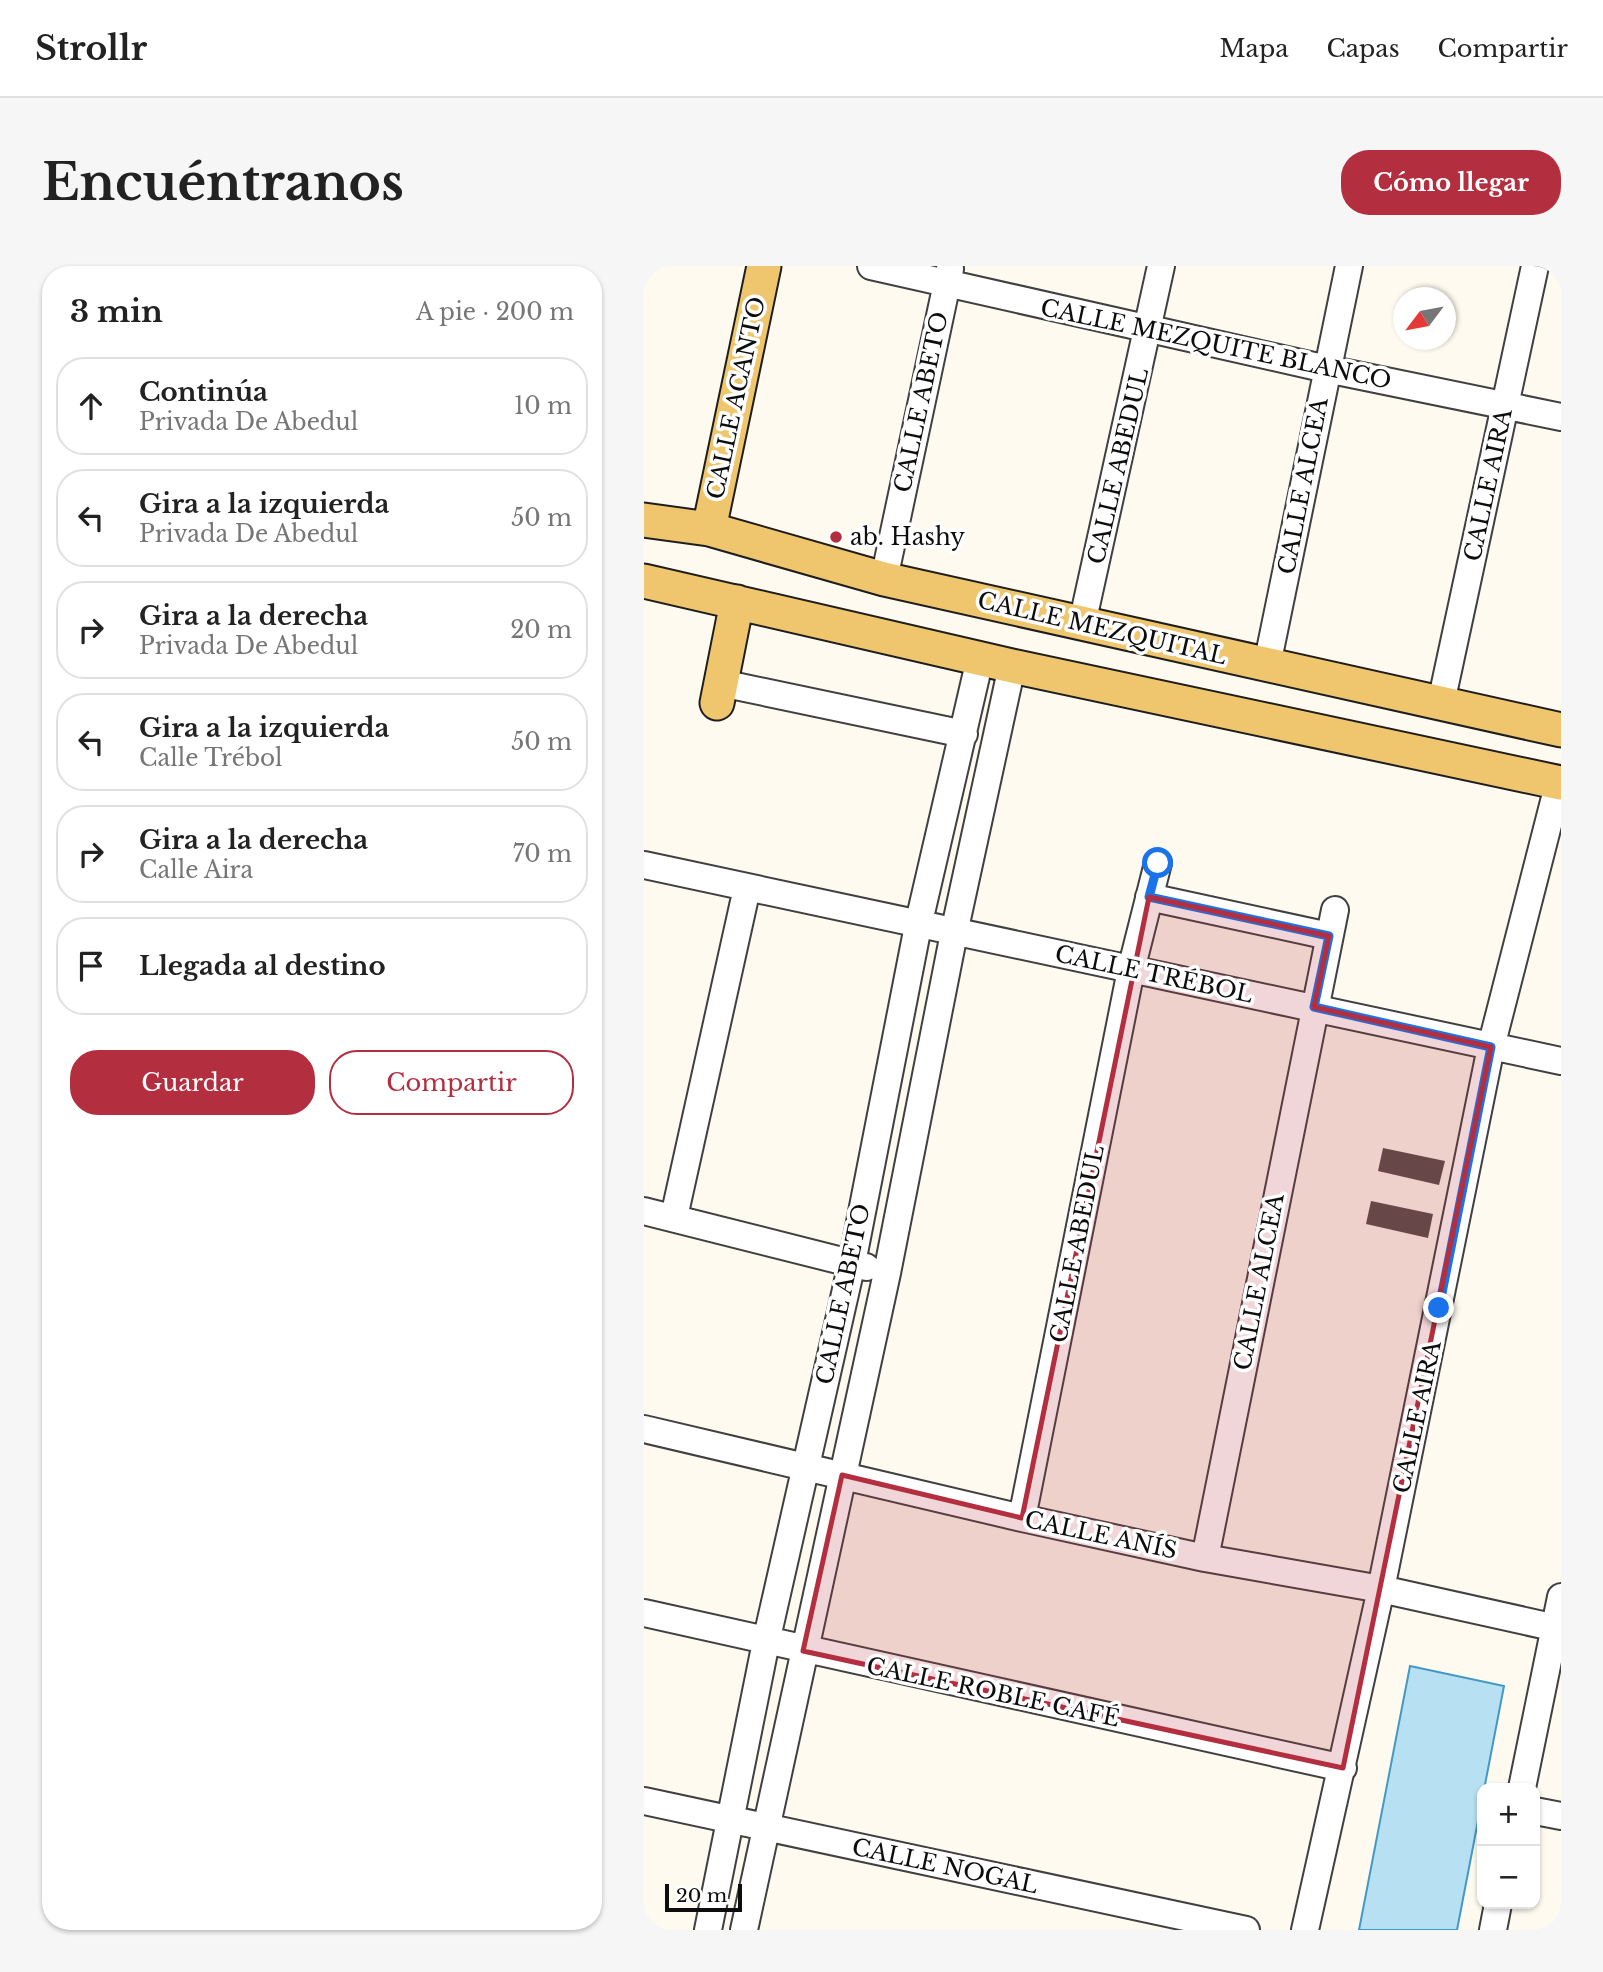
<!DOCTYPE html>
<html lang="es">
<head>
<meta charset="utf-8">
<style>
	body { margin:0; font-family:"Libre Baskerville",serif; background:#f6f6f6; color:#222 }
	.controls { position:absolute; right:21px; bottom:21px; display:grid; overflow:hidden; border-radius:14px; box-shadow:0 2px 5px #0004 }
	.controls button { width:63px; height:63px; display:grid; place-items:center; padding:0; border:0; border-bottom:2px solid #e0e0e0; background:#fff; color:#222; font:35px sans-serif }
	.compass { position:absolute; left:749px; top:21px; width:63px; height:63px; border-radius:50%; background:#fff; box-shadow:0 2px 5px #0004; rotate:238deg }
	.scale { position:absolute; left:21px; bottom:18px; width:77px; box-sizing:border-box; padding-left:7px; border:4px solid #0d0d0d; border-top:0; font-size:19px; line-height:24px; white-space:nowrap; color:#0d0d0d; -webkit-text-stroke:5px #fff; paint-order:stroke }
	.stop { position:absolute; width:21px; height:21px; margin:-16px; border:5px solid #1a73e8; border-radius:50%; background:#fff }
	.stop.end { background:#1a73e8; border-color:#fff; box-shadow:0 2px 7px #0008 }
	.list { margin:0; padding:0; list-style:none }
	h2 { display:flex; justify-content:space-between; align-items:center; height:91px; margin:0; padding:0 28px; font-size:30px }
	h2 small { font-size:23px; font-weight:400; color:#767676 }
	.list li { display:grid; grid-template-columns:46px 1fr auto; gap:21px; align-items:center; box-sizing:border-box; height:98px; margin:0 14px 14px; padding:0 14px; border:2px solid #e0e0e0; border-radius:28px }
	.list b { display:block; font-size:26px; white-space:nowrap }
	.list p { margin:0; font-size:23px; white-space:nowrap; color:#767676 }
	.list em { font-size:23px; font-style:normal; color:#767676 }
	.actions { display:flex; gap:14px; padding:21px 28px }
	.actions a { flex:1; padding:16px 0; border:2px solid #b32f3f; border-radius:28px; text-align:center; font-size:24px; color:#b32f3f }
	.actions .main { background:#b32f3f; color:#fff }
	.icon { flex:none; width:38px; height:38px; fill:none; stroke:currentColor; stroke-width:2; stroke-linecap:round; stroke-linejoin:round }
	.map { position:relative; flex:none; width:917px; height:1664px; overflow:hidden; border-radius:28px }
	header { display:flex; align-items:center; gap:42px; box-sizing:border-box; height:98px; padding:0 35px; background:#fff; border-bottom:2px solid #e0e0e0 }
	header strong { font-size:33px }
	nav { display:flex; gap:38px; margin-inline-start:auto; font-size:24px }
	.intro { display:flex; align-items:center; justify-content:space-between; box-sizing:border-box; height:168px; padding:0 42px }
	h1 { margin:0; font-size:49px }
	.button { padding:18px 32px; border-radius:28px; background:#b32f3f; color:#fff; font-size:24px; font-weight:700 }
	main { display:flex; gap:42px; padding:0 42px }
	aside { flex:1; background:#fff; border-radius:28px; box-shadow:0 2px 5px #0004 }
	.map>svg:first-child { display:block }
	.water { fill:#b7e0f2; stroke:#4399c3; stroke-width:2 }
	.building { fill:#554e4b }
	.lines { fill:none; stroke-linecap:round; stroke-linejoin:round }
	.minor-casing { stroke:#404040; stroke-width:30 }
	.major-casing { stroke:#1e1e1e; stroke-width:37 }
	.minor { stroke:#fff; stroke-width:26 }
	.major { stroke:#efc66e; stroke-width:33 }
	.route { stroke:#1a73e8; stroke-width:9 }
	.marked { fill:#b32f3f; fill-opacity:0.2; stroke:#b32f3f; stroke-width:5; stroke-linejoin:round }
	.poi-dot { fill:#b32f3f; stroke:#fff; stroke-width:2.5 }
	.labels { text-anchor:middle; stroke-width:7; stroke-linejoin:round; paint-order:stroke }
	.street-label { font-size:23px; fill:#0d0d0d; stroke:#fff }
	.poi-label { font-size:23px; fill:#0d0d0d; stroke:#fff; text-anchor:start }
</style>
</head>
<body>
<header>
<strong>Strollr</strong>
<nav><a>Mapa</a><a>Capas</a><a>Compartir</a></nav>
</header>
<div class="intro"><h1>Encuéntranos</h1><a class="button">Cómo llegar</a></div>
<main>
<aside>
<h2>3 min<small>A pie · 200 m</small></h2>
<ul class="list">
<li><svg class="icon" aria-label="ahead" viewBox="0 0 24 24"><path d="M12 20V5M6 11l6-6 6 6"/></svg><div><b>Continúa</b><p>Privada De Abedul</p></div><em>10 m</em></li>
<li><svg class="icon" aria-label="left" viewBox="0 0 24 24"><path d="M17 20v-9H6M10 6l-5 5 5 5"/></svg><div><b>Gira a la izquierda</b><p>Privada De Abedul</p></div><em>50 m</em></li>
<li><svg class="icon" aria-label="right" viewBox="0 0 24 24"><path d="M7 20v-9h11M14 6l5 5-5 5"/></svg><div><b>Gira a la derecha</b><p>Privada De Abedul</p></div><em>20 m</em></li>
<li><svg class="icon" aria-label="left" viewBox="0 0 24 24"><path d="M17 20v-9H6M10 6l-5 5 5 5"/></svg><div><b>Gira a la izquierda</b><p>Calle Trébol</p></div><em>50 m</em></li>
<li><svg class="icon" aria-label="right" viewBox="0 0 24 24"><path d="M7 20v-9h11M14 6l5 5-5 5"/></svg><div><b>Gira a la derecha</b><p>Calle Aira</p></div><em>70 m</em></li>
<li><svg class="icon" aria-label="arrive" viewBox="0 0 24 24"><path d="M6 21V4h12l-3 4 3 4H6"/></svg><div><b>Llegada al destino</b></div></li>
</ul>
<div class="actions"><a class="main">Guardar</a><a>Compartir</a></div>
</aside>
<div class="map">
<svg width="917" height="1664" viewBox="0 0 917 1664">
	<rect width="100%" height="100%" fill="#fefaef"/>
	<!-- water -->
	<path class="water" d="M766,1400L860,1420L813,1664H715Z"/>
	<!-- building -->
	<path class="building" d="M739,882L801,895L795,919L734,905Z
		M727,935L789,948L784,972L722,958Z"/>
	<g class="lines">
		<!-- minor casing -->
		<g class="minor-casing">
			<path id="minor" d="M227,0L683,103L917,151
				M240,313L306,3
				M438,358L517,0
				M623,399L705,0
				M77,417L320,468
				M797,437L891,0
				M0,599L917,795
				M505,631L685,670
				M0,945L222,1001
				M30,951L103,622
				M0,1163L378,1252L561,1292L737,1323L917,1363
				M378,1252L487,704L514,597
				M561,1292L691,644
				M0,1347L699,1502
				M878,1522L917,1331
				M0,1535L602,1664
				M891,1545L917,1550
				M64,1664L122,1376L208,997L274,660L336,393
				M100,1664L243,1007L310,667L368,400
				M661,1664L737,1323L847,781L915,516
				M849,1664L854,1638"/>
		</g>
		<!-- major casing -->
		<g class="major-casing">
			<path id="major" d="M0,254L65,263L240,313L917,464
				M65,263L120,0
				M0,315L368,400L917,517
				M73,437L93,336"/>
		</g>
		<!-- minor -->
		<use href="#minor" class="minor"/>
		<!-- major -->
		<use href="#major" class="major"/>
	</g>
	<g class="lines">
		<!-- route -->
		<path class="route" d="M514,597L505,631L685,670L670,741L847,781L795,1042"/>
	</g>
	<!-- marked area -->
	<path class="marked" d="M505,631L685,670L670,741L847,781L699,1502L159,1385L198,1209L378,1252Z"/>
	<!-- markers -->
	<circle class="poi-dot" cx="192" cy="271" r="7"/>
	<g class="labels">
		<!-- street labels -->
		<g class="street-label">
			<text transform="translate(572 78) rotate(12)" y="8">CALLE MEZQUITE BLANCO</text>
			<text transform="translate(92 132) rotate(-78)" y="8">CALLE ACANTO</text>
			<text transform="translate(277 136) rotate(-78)" y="8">CALLE ABETO</text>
			<text transform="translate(474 200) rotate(-77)" y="8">CALLE ABEDUL</text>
			<text transform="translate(844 219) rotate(-78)" y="8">CALLE AIRA</text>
			<text transform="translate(659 220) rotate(-79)" y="8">CALLE ALCEA</text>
			<text transform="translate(458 362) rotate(13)" y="8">CALLE MEZQUITAL</text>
			<text transform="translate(510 708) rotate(12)" y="8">CALLE TRÉBOL</text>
			<text transform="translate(433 978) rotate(-79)" y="8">CALLE ABEDUL</text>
			<text transform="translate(615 1016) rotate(-79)" y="8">CALLE ALCEA</text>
			<text transform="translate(199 1028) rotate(-78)" y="8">CALLE ABETO</text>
			<text transform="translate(773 1151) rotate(-78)" y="8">CALLE AIRA</text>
			<text transform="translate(457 1269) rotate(12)" y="8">CALLE ANÍS</text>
			<text transform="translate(349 1426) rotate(12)" y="8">CALLE ROBLE CAFÉ</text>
			<text transform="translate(301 1600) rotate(12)" y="8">CALLE NOGAL</text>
		</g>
		<!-- poi labels -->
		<g class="poi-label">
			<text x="206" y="279">ab. Hashy</text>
		</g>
	</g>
</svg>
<div class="controls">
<button>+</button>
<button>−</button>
</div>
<svg class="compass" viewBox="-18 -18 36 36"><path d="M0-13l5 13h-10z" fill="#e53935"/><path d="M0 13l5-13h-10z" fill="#767676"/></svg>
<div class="scale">20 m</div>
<div class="stop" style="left:514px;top:597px"></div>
<div class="stop end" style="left:795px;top:1042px"></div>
</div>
</main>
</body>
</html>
